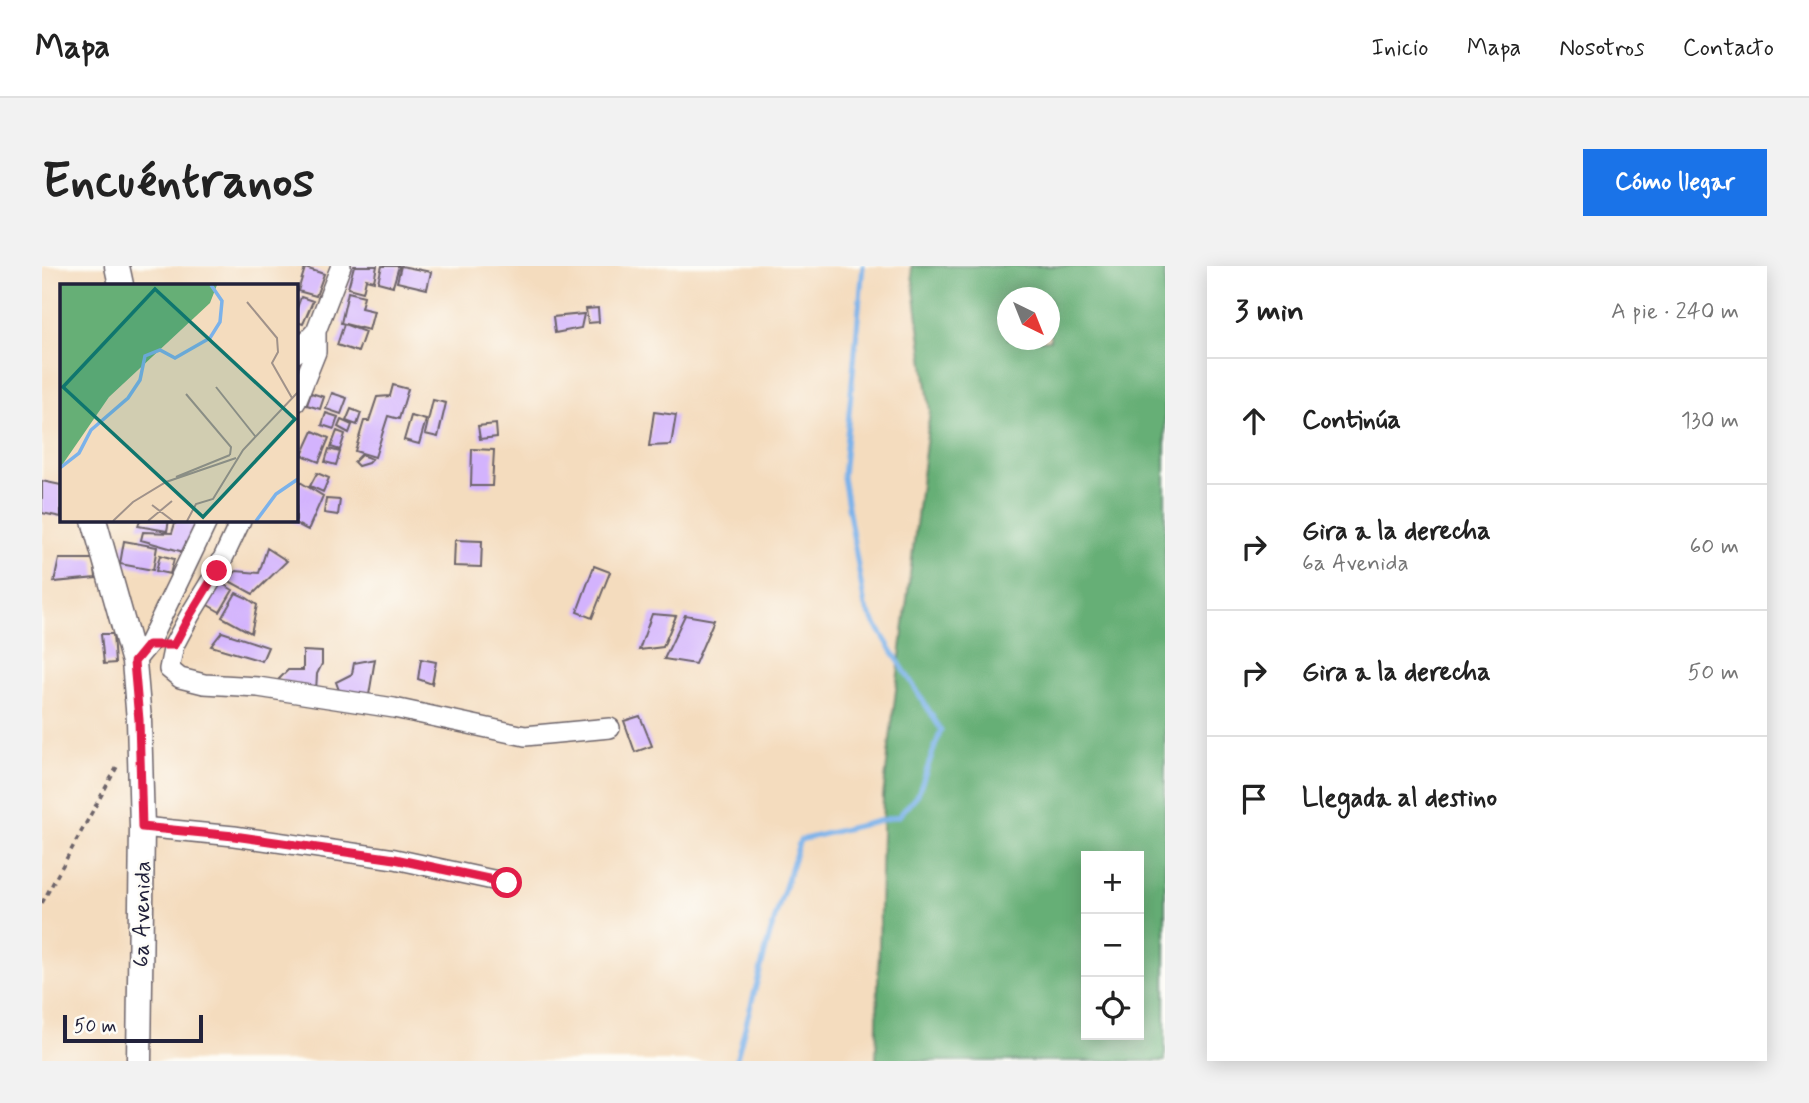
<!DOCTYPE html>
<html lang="es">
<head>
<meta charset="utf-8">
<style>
	body { margin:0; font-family:Mynerve,sans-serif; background:#f2f2f2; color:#222 }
	.controls { position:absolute; right:21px; bottom:21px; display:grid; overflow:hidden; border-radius:0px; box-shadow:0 4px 18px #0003 }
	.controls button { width:63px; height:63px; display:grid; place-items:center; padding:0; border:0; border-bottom:2px solid #e0e0e0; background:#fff; color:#222; font:35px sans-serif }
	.compass { position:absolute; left:955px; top:21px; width:63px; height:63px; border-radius:50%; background:#fff; box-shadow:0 4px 18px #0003; rotate:137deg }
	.scale { position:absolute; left:21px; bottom:18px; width:140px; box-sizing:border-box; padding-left:7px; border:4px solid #22223b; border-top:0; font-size:19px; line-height:24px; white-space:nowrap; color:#22223b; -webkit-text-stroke:5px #fdfcf7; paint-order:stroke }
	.stop { position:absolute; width:21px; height:21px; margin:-16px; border:5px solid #e11d48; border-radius:50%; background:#fff }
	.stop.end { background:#e11d48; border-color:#fff; box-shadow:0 2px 7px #0008 }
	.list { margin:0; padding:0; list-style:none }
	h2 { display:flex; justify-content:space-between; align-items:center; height:91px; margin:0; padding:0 28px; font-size:30px }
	h2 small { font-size:23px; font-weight:400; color:#767676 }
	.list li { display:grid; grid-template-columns:46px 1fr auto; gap:21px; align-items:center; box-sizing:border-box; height:126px; padding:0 28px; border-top:2px solid #e0e0e0 }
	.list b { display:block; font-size:26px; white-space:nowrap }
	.list p { margin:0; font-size:23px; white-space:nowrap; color:#767676 }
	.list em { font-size:23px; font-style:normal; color:#767676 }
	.icon { flex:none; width:38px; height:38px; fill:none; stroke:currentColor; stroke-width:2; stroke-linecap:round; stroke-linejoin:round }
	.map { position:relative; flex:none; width:1123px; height:795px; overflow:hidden; border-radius:0px }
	header { display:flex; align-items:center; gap:42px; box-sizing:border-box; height:98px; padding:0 35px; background:#fff; border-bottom:2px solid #e0e0e0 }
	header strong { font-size:33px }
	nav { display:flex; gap:38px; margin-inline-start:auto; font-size:24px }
	.intro { display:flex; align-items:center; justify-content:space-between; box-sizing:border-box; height:168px; padding:0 42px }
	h1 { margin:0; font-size:49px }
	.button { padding:18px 32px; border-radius:0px; background:#1a73e8; color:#fff; font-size:24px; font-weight:700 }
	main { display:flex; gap:42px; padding:0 42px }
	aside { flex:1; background:#fff; border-radius:0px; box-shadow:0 4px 18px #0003 }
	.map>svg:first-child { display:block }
	.forest { fill:#66af76; stroke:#446858; stroke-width:2; fill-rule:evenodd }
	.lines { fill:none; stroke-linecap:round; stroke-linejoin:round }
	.stream { stroke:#7bb2ea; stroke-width:5 }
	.building { fill:#d3b3fd }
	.minor-casing { stroke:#6c6369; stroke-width:22 }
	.tertiary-casing { stroke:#6c6369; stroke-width:27 }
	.path { stroke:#6c6369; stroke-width:3.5; stroke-dasharray:5 5; stroke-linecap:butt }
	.minor { stroke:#fff; stroke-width:19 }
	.tertiary { stroke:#fff; stroke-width:24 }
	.route { stroke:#e11d48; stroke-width:9 }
	.labels { text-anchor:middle; stroke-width:5; stroke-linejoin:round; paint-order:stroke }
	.street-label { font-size:23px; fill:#22223b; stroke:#fdfcf7 }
	.inset-river { fill:none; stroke:#7bb2ea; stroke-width:3.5 }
	.inset-road { fill:none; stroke:#a0928a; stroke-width:2 }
	.view { fill:#0f766e; fill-opacity:0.15; stroke:#0f766e; stroke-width:3.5 }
	.inset-edge { fill:none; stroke:#22223b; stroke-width:3.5 }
</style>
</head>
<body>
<header>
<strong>Mapa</strong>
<nav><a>Inicio</a><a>Mapa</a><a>Nosotros</a><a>Contacto</a></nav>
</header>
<div class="intro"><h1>Encuéntranos</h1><a class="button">Cómo llegar</a></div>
<main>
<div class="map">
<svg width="1123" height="795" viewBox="0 0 1123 795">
	<rect width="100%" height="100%" fill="#fdfcf7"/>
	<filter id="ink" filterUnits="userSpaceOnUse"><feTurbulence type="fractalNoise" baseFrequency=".0143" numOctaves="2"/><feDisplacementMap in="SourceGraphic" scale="14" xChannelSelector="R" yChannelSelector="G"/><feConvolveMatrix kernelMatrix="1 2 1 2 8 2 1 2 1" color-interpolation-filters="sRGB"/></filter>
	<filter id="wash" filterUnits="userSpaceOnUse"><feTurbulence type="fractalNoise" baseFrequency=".00686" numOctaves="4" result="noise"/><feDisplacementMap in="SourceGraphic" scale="28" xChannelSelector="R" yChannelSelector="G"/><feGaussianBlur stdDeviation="1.57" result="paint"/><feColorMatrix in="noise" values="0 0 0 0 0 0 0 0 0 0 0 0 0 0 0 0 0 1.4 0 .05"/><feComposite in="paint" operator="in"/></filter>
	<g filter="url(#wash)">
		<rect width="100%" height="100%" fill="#f4dcbe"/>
		<!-- forest -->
		<path class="forest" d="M869,0H1123V795H834L841,531L888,144ZM966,32H1008V74H966ZM1044,590H1097V769H1044Z"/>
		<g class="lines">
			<!-- stream -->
			<path class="stream" d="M694,795L728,668L758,574L857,550L876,528L899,464L823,341L801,211L821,0"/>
		</g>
		<g id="blocks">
			<!-- building -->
			<path class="building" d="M312,0H335L332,15L324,13L321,26L306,22Z
				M340,0H357L351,20L336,16Z
				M359,0L389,6L385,23L355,16Z
				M263,2L282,8L274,30L256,25Z
				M306,26L322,30L319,42L332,45L327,64L299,57Z
				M259,31L271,35L261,58L254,56V45Z
				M556,42L557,56L546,57L544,43Z
				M542,48L539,62L513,67L511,51Z
				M302,58L323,66L316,86L295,79Z
				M351,119L366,123L357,153L346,150L333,191L313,185L322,155H327L335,131L348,130Z
				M269,127L282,131L278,143L265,139Z
				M290,127L305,132L299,148L284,143Z
				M391,134L404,137L396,171L383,168Z
				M309,143L319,147L315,159L304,155Z
				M612,146L634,149L629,179L607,180Z
				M284,147L296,151L292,163L280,159Z
				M369,150L384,154L377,178L362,174Z
				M299,154L310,159L307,167L296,161Z
				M454,158L455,171L438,173L436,160Z
				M271,165L287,172L277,196L260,189Z
				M295,165L303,168L298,184L289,181Z
				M287,183L298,186L294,199L283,196Z
				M430,183L452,184L450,220H429Z
				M319,189L330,193L326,197L316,200L312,196Z
				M275,207L287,212L281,226L268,220Z
				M0,215L19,219V251L0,247Z
				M258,216L281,230L266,264L247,254H254V226Z
				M284,233L298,234L296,249L282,247Z
				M98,254H127L125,265L96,260Z
				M134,254H155L145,287L99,274L101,266L130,267Z
				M413,274L440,275L439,301L412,300Z
				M82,275L115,281L111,304L78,298Z
				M225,282L245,295L211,328L187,315L194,305L217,307Z
				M118,289L132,293L128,308L114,305Z
				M17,293H52L54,312L12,316Z
				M552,300L568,306L550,352L535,346Z
				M177,316L191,324L178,346L164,338Z
				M194,327L205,332L215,339L209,367L180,351Z
				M610,348L634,350L621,381L597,384Z
				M643,349L672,354L653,398L622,393Z
				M180,366L226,381L220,395L169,380Z
				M59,368H71L73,397L62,398Z
				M261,385L280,386V398L275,408L274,425L236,414L246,404H261Z
				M333,393L327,429L298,427L294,416L310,408L312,397Z
				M379,393L394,396L390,418L376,413Z
				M598,450L610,480L593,486L582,455Z"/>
		</g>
	</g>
	<g filter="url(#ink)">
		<use href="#blocks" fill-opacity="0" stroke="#6c6369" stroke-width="2"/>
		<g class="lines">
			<!-- minor casing -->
			<g class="minor-casing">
				<path id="minor" d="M254,87L274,65L299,0
					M254,136L274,86V65
					M199,254L175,305L148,349L132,379L127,403L138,412L162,418L216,421L352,442L483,470L568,462
					M92,396L106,379L166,254
					M100,561L192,570L353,593L465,617"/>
			</g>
			<!-- tertiary casing -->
			<g class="tertiary-casing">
				<path id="tertiary" d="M75,0L79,19
					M52,254L92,396L97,454L100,561L97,795"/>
			</g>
			<!-- path -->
			<path class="path" d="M0,637L76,499"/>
			<!-- minor -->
			<use href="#minor" class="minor"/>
			<!-- tertiary -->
			<use href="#tertiary" class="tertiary"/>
		</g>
	</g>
	<g class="lines" filter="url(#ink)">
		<!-- route -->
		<path class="route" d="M175,305L148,349L132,379H106L92,396L97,454L100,561L192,570L353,593L465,617"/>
	</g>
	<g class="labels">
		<!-- street labels -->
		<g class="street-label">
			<text transform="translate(99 648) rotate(-89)" y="8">6a Avenida</text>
		</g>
	</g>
	<!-- overview -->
	<g transform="translate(18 18)">
		<rect width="238" height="238" fill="#f4dcbe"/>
		<path d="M0,1H157L150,19L49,113L0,184Z" fill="#66af76"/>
		<path class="inset-river" d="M0,184L19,169L31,146L68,114L80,96L85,72L100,66L115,74L150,54L160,38L162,17L151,1M196,237L216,210L238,195"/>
		<path class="inset-road" d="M187,18L217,54L218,68L212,79L232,114M156,103L195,152M126,110L171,163L170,171M116,193L170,171M92,221L113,237M53,237L73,218L106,198L176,174M88,237L112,217M127,237L136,220L153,215L183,166L238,108"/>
		<path class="view" d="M95,5L235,135L143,233L3,103Z"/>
		<rect width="238" height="238" class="inset-edge"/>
	</g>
</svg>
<div class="controls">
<button>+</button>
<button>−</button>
<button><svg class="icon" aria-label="locate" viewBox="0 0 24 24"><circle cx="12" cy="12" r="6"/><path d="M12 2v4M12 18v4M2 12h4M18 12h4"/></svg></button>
</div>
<svg class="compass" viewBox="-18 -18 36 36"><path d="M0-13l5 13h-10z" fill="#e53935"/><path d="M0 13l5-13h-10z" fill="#767676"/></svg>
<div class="scale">50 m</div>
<div class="stop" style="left:465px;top:617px"></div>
<div class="stop end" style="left:175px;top:305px"></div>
</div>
<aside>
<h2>3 min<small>A pie · 240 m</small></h2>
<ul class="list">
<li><svg class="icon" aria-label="ahead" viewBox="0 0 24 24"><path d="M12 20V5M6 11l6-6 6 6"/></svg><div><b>Continúa</b></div><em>130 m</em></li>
<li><svg class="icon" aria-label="right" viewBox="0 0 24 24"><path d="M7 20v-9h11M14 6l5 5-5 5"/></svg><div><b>Gira a la derecha</b><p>6a Avenida</p></div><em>60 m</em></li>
<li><svg class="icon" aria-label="right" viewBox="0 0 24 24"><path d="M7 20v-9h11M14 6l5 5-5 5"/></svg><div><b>Gira a la derecha</b></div><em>50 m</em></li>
<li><svg class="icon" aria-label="arrive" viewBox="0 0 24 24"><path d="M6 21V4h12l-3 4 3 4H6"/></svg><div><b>Llegada al destino</b></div></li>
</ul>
</aside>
</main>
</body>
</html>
